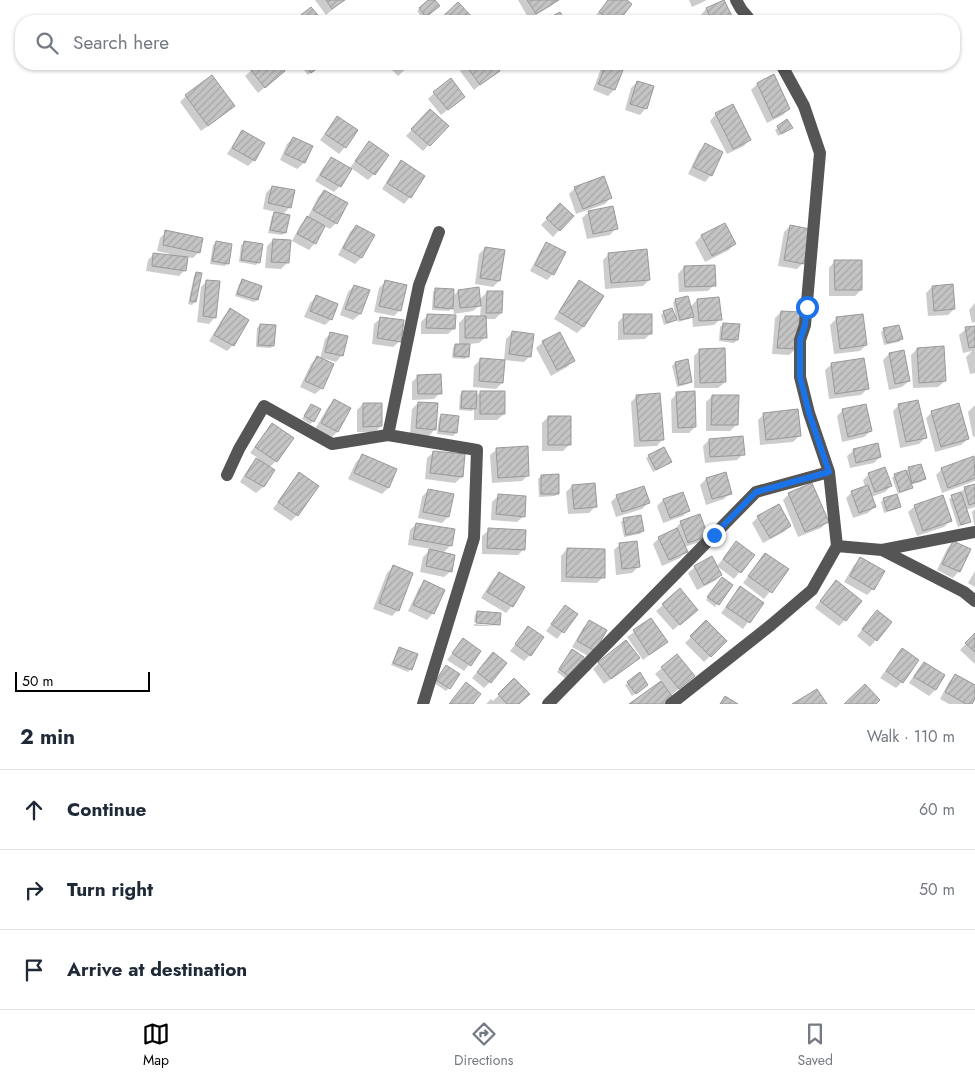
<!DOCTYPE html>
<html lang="en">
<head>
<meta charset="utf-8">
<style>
	body { margin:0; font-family:Jost,sans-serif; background:#f6f6f7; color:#1f2937 }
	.scale { position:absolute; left:15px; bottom:12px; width:135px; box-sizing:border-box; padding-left:5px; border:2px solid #000; border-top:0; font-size:14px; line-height:18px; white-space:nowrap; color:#000; -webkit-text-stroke:4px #fff; paint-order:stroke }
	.stop { position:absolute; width:15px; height:15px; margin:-11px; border:4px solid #1a73e8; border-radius:50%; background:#fff }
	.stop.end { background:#1a73e8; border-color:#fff; box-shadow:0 1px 5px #0008 }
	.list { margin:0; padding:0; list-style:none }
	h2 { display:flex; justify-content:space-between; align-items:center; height:65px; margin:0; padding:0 20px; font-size:21px }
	h2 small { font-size:16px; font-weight:400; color:#747a83 }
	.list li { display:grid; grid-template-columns:32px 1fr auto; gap:15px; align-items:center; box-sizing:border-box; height:80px; padding:0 20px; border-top:1px solid #e0e1e3 }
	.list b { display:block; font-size:19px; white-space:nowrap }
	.list em { font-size:16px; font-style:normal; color:#747a83 }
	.icon { flex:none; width:28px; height:28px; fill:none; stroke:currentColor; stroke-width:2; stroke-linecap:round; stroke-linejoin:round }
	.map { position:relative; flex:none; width:975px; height:704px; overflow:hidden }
	.search { position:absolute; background:#fff; box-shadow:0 1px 4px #0004; left:15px; right:15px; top:15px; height:55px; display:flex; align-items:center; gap:12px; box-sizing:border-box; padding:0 18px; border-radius:20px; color:#747a83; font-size:19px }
	.sheet { height:305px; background:#fff }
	nav { display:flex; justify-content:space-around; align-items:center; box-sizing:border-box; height:70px; border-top:1px solid #e0e1e3; background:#fff; font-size:14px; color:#747a83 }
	nav a { display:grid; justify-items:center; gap:2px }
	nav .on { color:#000 }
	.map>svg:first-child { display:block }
	.shadow { fill:#0003 }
	.building { fill:url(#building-hatch); stroke:#999 }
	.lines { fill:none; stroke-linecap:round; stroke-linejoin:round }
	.minor { stroke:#555; stroke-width:12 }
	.route { stroke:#1a73e8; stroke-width:6 }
</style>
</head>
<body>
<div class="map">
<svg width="975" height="704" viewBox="0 0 975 704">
	<defs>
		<pattern id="building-hatch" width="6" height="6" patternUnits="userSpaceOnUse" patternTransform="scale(1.25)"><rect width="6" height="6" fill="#c4c4c4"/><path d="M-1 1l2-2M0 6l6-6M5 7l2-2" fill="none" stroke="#a7a7a7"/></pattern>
	</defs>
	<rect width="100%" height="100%" fill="#fff"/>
	<!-- shadow -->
	<path class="shadow" d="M315,0H344L326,15Z
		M430,0H433L435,8L423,18L417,11Z
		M518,0H557L551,6L529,19Z
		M608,0H625L630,4L618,21H598L594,18Z
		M689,0H707L692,7Z
		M724,1L731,15L725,21H703L700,16L706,9Z
		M259,64H278L284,71L258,93L245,76Z
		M299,64H318L320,66L308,75Z
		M325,64H343L327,70Z
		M386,64H411L398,76Z
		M468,64H493L498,70L474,90L460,71Z
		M540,64H560L541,68Z
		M606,64L621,70L614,90L608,96L593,90L600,71Z
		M642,64H655L651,68Z
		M773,76L789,109L783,115L767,123L751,90L757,84Z
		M637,82L646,108L640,115L625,110L631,88Z
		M434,93L464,97L441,115L428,99Z
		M186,96L227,112L201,131L180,102Z
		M430,110L447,126L423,151L406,136Z
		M716,114L750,139L744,146L727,154L710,121Z
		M337,117L345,147L339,154L320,140Z
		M787,121L788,130L778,136L775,130Z
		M243,132L254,160L248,166L227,154L237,138Z
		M293,138L311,147L304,163L297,169L280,160L287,144Z
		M369,143L374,174L368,180L351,168L340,186L334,192L315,181L325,165L331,159L349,169Z
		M705,145L711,175L705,182L688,174L699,151Z
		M401,162L410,197L404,204L382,189L395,168Z
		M272,187L290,207L282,215L285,233L282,235L268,233L272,216L276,212L263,209L266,193Z
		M575,188L611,197L605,204L576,214L569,194Z
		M324,191L336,223L330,229L324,226L315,243L309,250L292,241L301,224L308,217L318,197Z
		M560,205L572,216L553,237L541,225Z
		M589,212L616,228L610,235L587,239L582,218Z
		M724,224L735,243L729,250L705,262L695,243L701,236Z
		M356,226L373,235L361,258L355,264L338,255L350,232Z
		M790,226L803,263L797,269L778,266L784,232Z
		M166,232L199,252L193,258L187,257L185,270L179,276L146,271L148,260L154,254L170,256V254L157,251L160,238Z
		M273,240L287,263L281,269L265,268L267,246Z
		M216,243L228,263L225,266L210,264L213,245Z
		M244,243L259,262L256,265L239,262L241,245Z
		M547,244L553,274L547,280L530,271L541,250Z
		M485,248L499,281L493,287L475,284L479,254Z
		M609,254L649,280L643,286L605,289L603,260Z
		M835,261L861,290L855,296H829V268Z
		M684,267L714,285L708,291L679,292L678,274Z
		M196,273L195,302L192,305L188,304L194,276Z
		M207,281L215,317L209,324L197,322L201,287Z
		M242,281L261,287L257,300L254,302L235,296L239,284Z
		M385,282L400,310L394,316L374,312L379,288Z
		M579,282L602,296L583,327L577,333L554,319L573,288Z
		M354,286L368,291L360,314L353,320L340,315L348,292Z
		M932,287L954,309L948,315L928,316L926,293Z
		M436,290L452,297L458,291L479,300L487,292L501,313L495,319H485L486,337L479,343L469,344L468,356L465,359L452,358L453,348L455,345H459V323L465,317H480L481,304L473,311L454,314V328L448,334H421V322L427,316H454L453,306L449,311L432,310L433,292Z
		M316,297L331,319L325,325L304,317L310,303Z
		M675,300L690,307L697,300L720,319L714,325L693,327L692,316L689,319L678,322L677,318L672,322L664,325L661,315L664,312L676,317L673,303Z
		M975,303V322L972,323L969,310Z
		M230,310L247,320L233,345L227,351L209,341L224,316Z
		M781,312L796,349L789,355L772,354L775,318Z
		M624,316L651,333L645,339L618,340V322Z
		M381,318L400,341L393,347L372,344L374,324Z
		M836,319L866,345L860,351L834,354L830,325Z
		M723,324L737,340L734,343L719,341L720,327Z
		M260,325L273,346L270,348L256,347L257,328Z
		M975,327V373L970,374L966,357L972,351L963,353L959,335L966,329Z
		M884,330L902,339L899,342L884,345L881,332Z
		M331,333L342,355L336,362L322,358V388L315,394L300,387L311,364L317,357L320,359L325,339Z
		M512,333L530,356L524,362L504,360L506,339Z
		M559,334L573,361L567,367L551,376L536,348L543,342Z
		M917,349L945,381L938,387L913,388L911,355Z
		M700,350L725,382L718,388H694V356Z
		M889,354L909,381L902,387L889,390L883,360Z
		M481,359L502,383L496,389L473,387L474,366Z
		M687,361L691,382L688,384L677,387L672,366L675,363Z
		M832,364L867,389L861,395L829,399L825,370Z
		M418,376L440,393L434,399L412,400V382Z
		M462,392L475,397L481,392L504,414L497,420H474V409L472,411L459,410L460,395Z
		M677,393L695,427L689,433H672L671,400Z
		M637,396L663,439L657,446L634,447L631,402Z
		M712,396L736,425L730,431H706V402Z
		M334,400L349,409L337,432L331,438L315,429L328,407Z
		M418,403L435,429L429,436L410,434L412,409Z
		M363,404L381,426L375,432H357V410Z
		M311,405L313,421L310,424L302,419Z
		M899,405L925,438L919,444L900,448L893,411Z
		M974,406H975V436L973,437L968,412Z
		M843,410L871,431L864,437L842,442L837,416Z
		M932,412L968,439L961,445L935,452L926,418Z
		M764,414L799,436L793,442L760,445L758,420Z
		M442,415L457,417L456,433L453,436L437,434L439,418Z
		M548,417L569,445L563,451H542V423Z
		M272,424L276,461L269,468L273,470L263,487L256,493L240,482L250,466L258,458L250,453Z
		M709,440L743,454L737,460L705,463L703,446Z
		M497,449L528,475L522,481L492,483L490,455Z
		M854,450L880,457L874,463L850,468L847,456Z
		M434,452L464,455L462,477L455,483L425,479L427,458Z
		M362,456L388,488L382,494L348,479L356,462Z
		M649,456L670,462L653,472L646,458Z
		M974,458L975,481L942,493L936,475L942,469Z
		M909,468L924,479L921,482L910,485L911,488L908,490L898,494L892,478L895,475L906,471Z
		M299,474L297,515L291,521L273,509L293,480Z
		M869,474L891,486L885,492L871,497L874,507L868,513L853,518L846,498L852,492L865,487L863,480Z
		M541,476L558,493L555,496L539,497L538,479Z
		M706,479L730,493L724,499L706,505L700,485Z
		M975,485V507L965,510L969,522L958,527L949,499L960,493L965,488Z
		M572,486L596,506L589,513L568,514L566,492Z
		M428,490L448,517L442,523L418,518L422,497Z
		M789,494L827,522L821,528L798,537L783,500Z
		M498,496L524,516L517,522L491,520L492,502Z
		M617,496L649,502L642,509L616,517L611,502Z
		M884,499L899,507L897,509L884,513L881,502Z
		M663,500L689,510L683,516L663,523L657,506Z
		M915,506L951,520L944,527L917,536L908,512Z
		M975,509V525H974L972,512Z
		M758,517L790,526L784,532L763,543L752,523Z
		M623,520L643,531L640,534L624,537L621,522Z
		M681,522L706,535L700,542L684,547L686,551L680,558L662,566L653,544L659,538L675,530V529Z
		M416,524L451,545L443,553L451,571L444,577L420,572L423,557L431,549L408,545L410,530Z
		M489,530L524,549L518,555L482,554V536Z
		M737,542L753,555L734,579L717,566Z
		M953,542L959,571L953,578L937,570L947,549Z
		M620,544L638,567L632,573L616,575L614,550Z
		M567,549L603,577L597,583L561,582V556Z
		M765,554L787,570L764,599L743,583Z
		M711,558L721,575L715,581L697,590L688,573L695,567Z
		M860,559L873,589L867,595L844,582L854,565Z
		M393,567L398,610L392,616L373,609L387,573Z
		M975,571V587L968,583Z
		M499,573L523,588L512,606L506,613L481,598L493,579Z
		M425,582L433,613L427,620L408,611L419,588Z
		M719,582L731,586L715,607L706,600Z
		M740,588L762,603L743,629L721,613Z
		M830,588L845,620L839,626L815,608Z
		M663,605L690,616L673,630L656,611Z
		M565,606L576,614L557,639L546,631Z
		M478,612L499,614V624L474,622L475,615Z
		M871,618L890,623L870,647L857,636Z
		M651,620L666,642L643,660L627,637Z
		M589,622L594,650L588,656L572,647L583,628Z
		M706,622L726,641L704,662L685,643Z
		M474,624L497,626H474Z
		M528,628L530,655L524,661L510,651Z
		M975,634V664L960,650Z
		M463,640L480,651L464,671L447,660Z
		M400,648L411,669L408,672L391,665L397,651Z
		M902,649V682L896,688L880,678Z
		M493,653L490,682L484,688L472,678Z
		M570,654L582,658L566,679L557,672Z
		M677,655L687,682L670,696L630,704L662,682L655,674Z
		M599,663L632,664L604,684L593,669Z
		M924,663L944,676L935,690L929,696L909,683L918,669Z
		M446,666L449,688L446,691L434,683Z
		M955,675L975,686V696L971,704H949L940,699L949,682Z
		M514,680L517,704H486L491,699L493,701Z
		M628,683L644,687L632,696L625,685Z"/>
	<!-- building -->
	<path class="building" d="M326,0H345L332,9Z
		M428,0H435L440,6L426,17L419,8Z
		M527,0H559L536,14Z
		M608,0H627L632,4L619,21H613L599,12Z
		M724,0L732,16L720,21H712L706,8Z
		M458,2L474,19L473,21H438Z
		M311,7L323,21H300L297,18Z
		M560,12L566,21H544Z
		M257,64H280L285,71L265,88L250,69Z
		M304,64H320L321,66L311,73Z
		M465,64H495L500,71L480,85Z
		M606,64L623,70L615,90L598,84Z
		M774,74L790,109L773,118L757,83Z
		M212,75L235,106L208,126L185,95Z
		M451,78L465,97L448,110L433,92Z
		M637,81L654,86L647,109L630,104Z
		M733,104L751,140L733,149L715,113Z
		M430,109L449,126L430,146L411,129Z
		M337,116L358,130L346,148L325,134Z
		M787,119L793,128L781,134L777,126Z
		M242,130L265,143L255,161L232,148Z
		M293,137L313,146L305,163L285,154Z
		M369,141L389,155L375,175L355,161Z
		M705,143L723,152L712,176L693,167Z
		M331,157L352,169L341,187L320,175Z
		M401,160L425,176L411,198L387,183Z
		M604,176L612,198L583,209L574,187Z
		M272,186L295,190L291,208L268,203Z
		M324,190L348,203L337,224L313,210Z
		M560,203L574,216L560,231L546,218Z
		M613,206L618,229L593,234L588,211Z
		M274,212L290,215L286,233L270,230Z
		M307,216L325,226L316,244L297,234Z
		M725,223L736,244L712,256L701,235Z
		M356,225L375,235L362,258L343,248Z
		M790,225L810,229L804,264L784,260Z
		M165,230L203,238L200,253L163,245Z
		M273,239L291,240L289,263L271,262Z
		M216,241L232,244L229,264L212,261Z
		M244,241L263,244L260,263L241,260Z
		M546,242L566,252L554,275L535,265Z
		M485,247L505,250L500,281L480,278Z
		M647,249L650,280L611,283L608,253Z
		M153,253L188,257L186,271L152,266Z
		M834,260H862V290H835Z
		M715,265L716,286L685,287L684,266Z
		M196,272L202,273L196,302L190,301Z
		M242,279L262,286L258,300L237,294Z
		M206,280L220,281L216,318L203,316Z
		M385,280L407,285L401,311L379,306Z
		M579,280L604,296L584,327L559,312Z
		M953,284L955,309L934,311L932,286Z
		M354,285L370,290L361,314L345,309Z
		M479,287L481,306L460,308L458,290Z
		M435,288L454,289L453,309L434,307Z
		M487,291H503L502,313H486Z
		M316,295L338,304L332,320L310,311Z
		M688,296L694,317L680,320L675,299Z
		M719,297L722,320L699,321L697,299Z
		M230,308L249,320L234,346L214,335Z
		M672,308L677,320L667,323L663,311Z
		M781,311L800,312L797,349L777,348Z
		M427,314L456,315L455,329L426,328Z
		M623,314H652V334H624Z
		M863,314L867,345L840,349L836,317Z
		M465,316H486L487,338H465Z
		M380,317L404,320L401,342L377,338Z
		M723,323L740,324L738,340L721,339Z
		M260,324L276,325L274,346L258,345Z
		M899,325L903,339L887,343L883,328Z
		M975,326V347L969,348L965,327Z
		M512,331L534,334L531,357L509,354Z
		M330,332L348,336L343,356L325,352Z
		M560,332L575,361L557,370L542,341Z
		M455,344H470L469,357L454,356Z
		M944,346L946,381L919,383L917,348Z
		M725,348L726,382L700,383L699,349Z
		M904,350L910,381L895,384L889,353Z
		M317,356L334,364L323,389L305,381Z
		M480,358L505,360L503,383L479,381Z
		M864,358L869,389L835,394L831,363Z
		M688,359L692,382L679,385L675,362Z
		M441,374L442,394H418L417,375Z
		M462,391H477L476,409L461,408Z
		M480,391H505V414H480Z
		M695,391L696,427L678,428L676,392Z
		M660,393L664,440L640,441L636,395Z
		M712,395H739L738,425H711Z
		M334,399L351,408L338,432L321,423Z
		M918,400L927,438L906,442L898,404Z
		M418,402L438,403L436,430L416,428Z
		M363,403H382V426L363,427Z
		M959,403L969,439L941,447L931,411Z
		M311,404L321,409L314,422L304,416Z
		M866,404L872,431L848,437L842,409Z
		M798,409L801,436L766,440L763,413Z
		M441,414L459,416L457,433L439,431Z
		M548,416H571V445H548Z
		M272,423L294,438L277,462L255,447Z
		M743,436L745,455L710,457L709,439Z
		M878,443L881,457L856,463L853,449Z
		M528,446L529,476L498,478L496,448Z
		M664,447L672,462L656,470L648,455Z
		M433,451L465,454L463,477L430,473Z
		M362,454L397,469L389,488L354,473Z
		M974,456L975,478L948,488L941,468Z
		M256,458L275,470L264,487L245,476Z
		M921,464L926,479L912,483L908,467Z
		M885,467L892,486L875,492L868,473Z
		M906,470L913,488L900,492L894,474Z
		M299,472L319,486L298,516L278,502Z
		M726,472L732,494L712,499L706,478Z
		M559,474V494H541V475Z
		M595,483L597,507L574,509L572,485Z
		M812,483L829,522L805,532L788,493Z
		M975,484V503L969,505L964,487Z
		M868,485L876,507L859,513L851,491Z
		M644,486L650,503L622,512L616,495Z
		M428,489L454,494L449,517L423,512Z
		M683,492L690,511L670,518L663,499Z
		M961,492L971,522L961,525L951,495Z
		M498,494L526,496L525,517L496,514Z
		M897,494L901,507L887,511L883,498Z
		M943,495L952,521L923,531L914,505Z
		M779,504L791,526L770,538L757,516Z
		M700,514L708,536L688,543L680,521Z
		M641,515L644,531L626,535L623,518Z
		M416,523L455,529L452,546L413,539Z
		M488,528L526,530L525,550L487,548Z
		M677,528L688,552L669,560L658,537Z
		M637,541L640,567L622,569L619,543Z
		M736,541L755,555L741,573L723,559Z
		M953,541L971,549L960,572L942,564Z
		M567,548L605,549V578L566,577Z
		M429,549L455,555L452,572L426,566Z
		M765,553L789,569L772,593L748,576Z
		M712,556L722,575L704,585L694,566Z
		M860,557L885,571L874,590L850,576Z
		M393,565L413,573L399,611L379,603Z
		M499,572L525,587L513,607L487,592Z
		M722,577L733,585L719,605L707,597Z
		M424,580L445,590L434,614L413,605Z
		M836,580L862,601L846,621L820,601Z
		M740,586L764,603L750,623L726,607Z
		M680,588L698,610L680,625L662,604Z
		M565,605L578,614L564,633L551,624Z
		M877,610L892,622L877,641L862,629Z
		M477,611L501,613L500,625L476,623Z
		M651,618L668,642L649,655L633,630Z
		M589,620L607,630L595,651L577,641Z
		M706,620L727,641L711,657L690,636Z
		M528,626L544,637L531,656L515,644Z
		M975,633V652L965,643Z
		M463,638L481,651L471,666L452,653Z
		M626,640L640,658L611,679L598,662Z
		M399,647L418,654L412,670L393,663Z
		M902,648L919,660L903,683L886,671Z
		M572,649L584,657L570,677L559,669Z
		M493,652L507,663L491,683L477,672Z
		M677,654L695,676L679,689L661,667Z
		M924,662L945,675L936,690L914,677Z
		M446,665L460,674L450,689L436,680Z
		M640,672L648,685L636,694L627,682Z
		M955,674L975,685V699L972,704H966L945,692Z
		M514,678L530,694L519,704H507L498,694Z
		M661,681L674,699L667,704H629Z
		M466,682L481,694L473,704H449Z
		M865,684L880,700L876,704H844Z
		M817,689L827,704H792Z
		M725,696L738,704H720Z"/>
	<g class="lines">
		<!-- minor -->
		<path class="minor" d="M736,0L741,9L751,21
			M388,435L419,285L439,232
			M227,475L239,449L264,406L332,444L388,435L477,450L474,538L423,704
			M837,546L882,550L964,592L975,601
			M882,550L975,532
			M548,704L756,492L829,472
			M671,704L771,625L812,590L837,546L829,472L809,413L800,377V340L805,325L820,153L804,106L781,64"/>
	</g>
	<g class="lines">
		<!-- route -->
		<path class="route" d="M714,535L756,492L829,472L809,413L800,377V340L805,325L807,307"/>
	</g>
</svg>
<div class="scale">50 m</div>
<div class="stop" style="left:807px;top:307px"></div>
<div class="stop end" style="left:714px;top:535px"></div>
<div class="search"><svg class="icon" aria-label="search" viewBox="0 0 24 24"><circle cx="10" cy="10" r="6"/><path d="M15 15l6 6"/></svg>Search here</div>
</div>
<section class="sheet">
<h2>2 min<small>Walk · 110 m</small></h2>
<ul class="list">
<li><svg class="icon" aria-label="ahead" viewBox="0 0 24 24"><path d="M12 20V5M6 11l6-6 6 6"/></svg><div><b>Continue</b></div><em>60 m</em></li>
<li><svg class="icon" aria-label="right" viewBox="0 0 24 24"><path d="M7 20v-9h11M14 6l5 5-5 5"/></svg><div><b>Turn right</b></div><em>50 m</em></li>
<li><svg class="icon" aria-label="arrive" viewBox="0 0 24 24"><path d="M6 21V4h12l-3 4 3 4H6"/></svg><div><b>Arrive at destination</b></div></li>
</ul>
</section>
<nav>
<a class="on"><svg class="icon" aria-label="map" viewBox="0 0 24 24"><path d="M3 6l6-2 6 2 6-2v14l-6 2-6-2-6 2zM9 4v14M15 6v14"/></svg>Map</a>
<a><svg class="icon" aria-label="directions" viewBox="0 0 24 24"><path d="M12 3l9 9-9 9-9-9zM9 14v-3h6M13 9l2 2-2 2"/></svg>Directions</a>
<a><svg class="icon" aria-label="saved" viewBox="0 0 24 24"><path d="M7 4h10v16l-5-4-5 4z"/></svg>Saved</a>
</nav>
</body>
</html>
